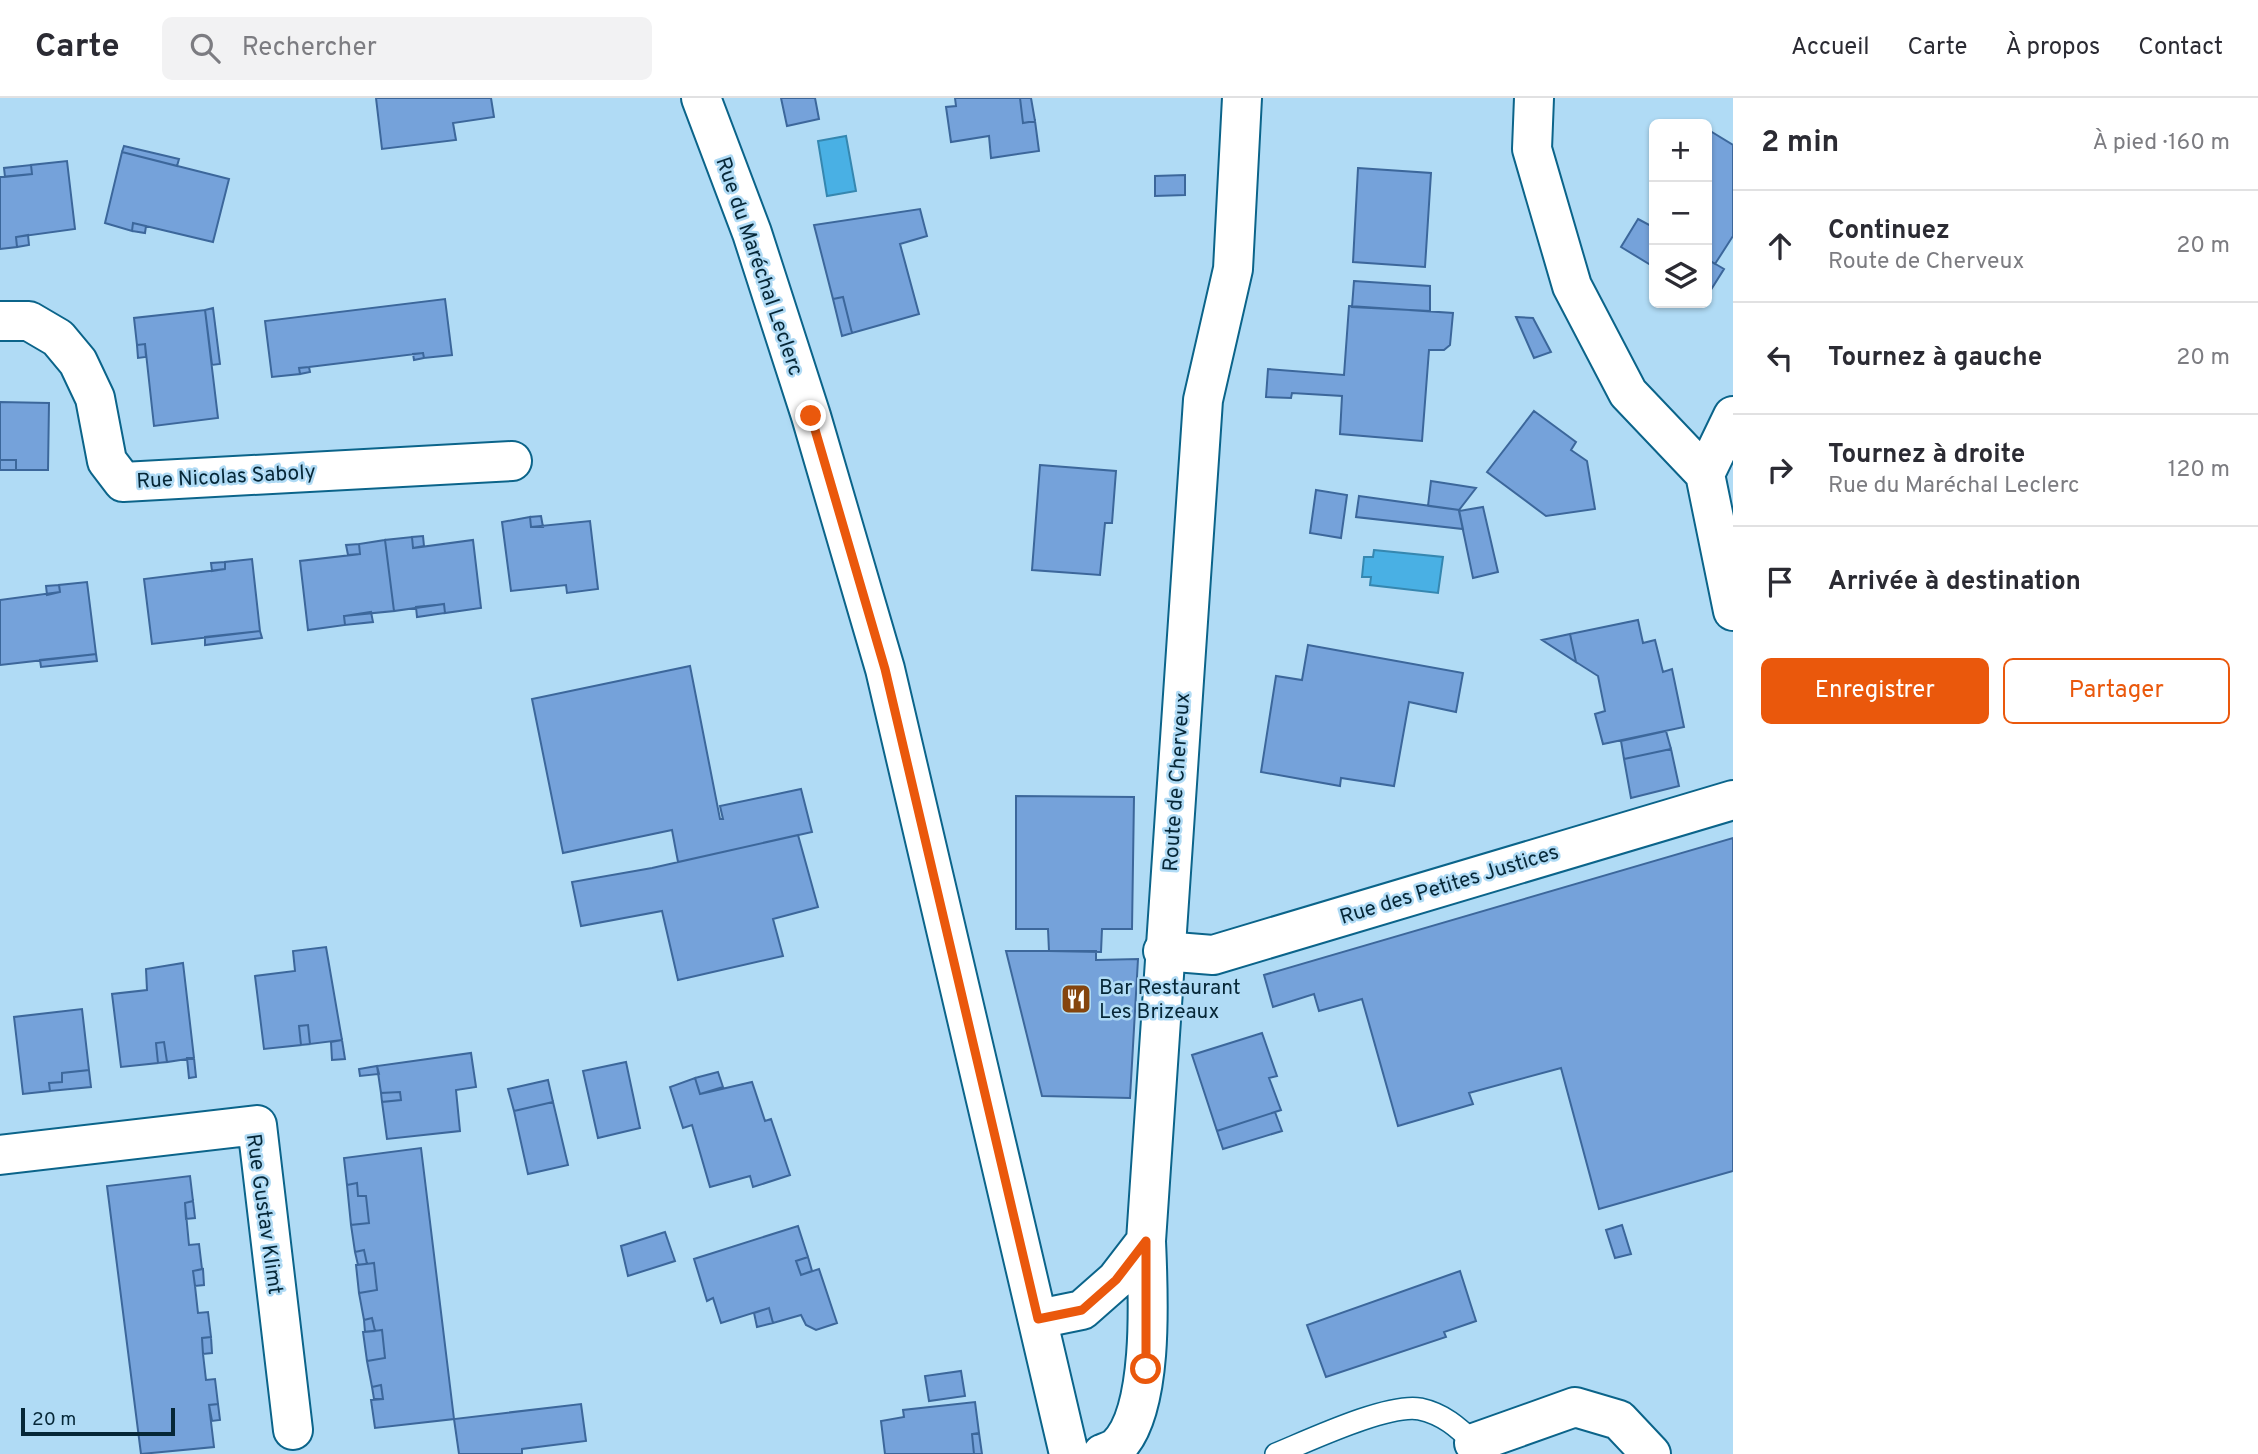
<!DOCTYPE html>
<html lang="fr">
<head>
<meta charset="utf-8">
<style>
	body { margin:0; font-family:Overpass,sans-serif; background:#f2f2f3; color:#2b2b33 }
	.controls { position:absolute; right:21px; top:21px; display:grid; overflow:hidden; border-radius:10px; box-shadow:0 2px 5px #0004 }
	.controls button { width:63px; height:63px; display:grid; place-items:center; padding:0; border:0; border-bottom:2px solid #e1e1e2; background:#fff; color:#2b2b33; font:35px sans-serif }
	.scale { position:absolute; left:21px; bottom:18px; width:154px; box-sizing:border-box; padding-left:7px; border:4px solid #062737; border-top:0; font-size:19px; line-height:24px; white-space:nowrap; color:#062737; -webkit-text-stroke:5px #b0dbf5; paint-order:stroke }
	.stop { position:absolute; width:21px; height:21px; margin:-16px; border:5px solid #ea580c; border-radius:50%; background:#fff }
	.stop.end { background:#ea580c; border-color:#fff; box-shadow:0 2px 7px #0008 }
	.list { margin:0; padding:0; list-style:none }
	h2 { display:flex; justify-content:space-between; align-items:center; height:91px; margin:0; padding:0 28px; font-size:30px }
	h2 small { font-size:23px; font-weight:400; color:#7c7c81 }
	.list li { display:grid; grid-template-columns:46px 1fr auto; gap:21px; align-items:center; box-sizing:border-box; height:112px; padding:0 28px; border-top:2px solid #e1e1e2 }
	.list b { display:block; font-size:26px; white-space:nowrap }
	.list p { margin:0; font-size:23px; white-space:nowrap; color:#7c7c81 }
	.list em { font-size:23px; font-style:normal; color:#7c7c81 }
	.actions { display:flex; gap:14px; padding:21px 28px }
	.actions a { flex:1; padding:16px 0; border:2px solid #ea580c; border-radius:10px; text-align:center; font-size:24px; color:#ea580c }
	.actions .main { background:#ea580c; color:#fff }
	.icon { flex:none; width:38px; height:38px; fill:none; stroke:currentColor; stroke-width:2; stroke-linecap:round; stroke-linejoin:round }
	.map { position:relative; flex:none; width:1733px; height:1356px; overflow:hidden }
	header { display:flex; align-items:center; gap:42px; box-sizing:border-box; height:98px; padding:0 35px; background:#fff; border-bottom:2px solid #e1e1e2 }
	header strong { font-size:33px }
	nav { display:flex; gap:38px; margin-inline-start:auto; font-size:24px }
	.search { width:490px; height:63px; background:#f2f2f3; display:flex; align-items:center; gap:18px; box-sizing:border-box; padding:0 24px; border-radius:10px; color:#7c7c81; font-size:26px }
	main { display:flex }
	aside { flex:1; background:#fff }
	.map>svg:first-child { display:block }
	.water { fill:#49b0e4; stroke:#3587b0; stroke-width:2 }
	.building { fill:#75a2da; stroke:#3c679b; stroke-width:2 }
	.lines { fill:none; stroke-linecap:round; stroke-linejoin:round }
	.service-casing { stroke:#0b648a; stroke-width:24 }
	.minor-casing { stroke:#0b648a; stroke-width:42 }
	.secondary-casing { stroke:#0b648a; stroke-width:42 }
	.primary-casing { stroke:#0b648a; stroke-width:42 }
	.service { stroke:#fff; stroke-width:21 }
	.minor { stroke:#fff; stroke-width:38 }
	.secondary { stroke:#fff; stroke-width:38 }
	.primary { stroke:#fff; stroke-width:38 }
	.route { stroke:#ea580c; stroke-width:9 }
	.labels { text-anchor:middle; stroke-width:5; stroke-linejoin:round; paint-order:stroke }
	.street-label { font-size:21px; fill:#062737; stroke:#b0dbf5 }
	.poi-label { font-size:21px; fill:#062737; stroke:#b0dbf5; text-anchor:start }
</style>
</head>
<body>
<header>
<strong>Carte</strong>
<div class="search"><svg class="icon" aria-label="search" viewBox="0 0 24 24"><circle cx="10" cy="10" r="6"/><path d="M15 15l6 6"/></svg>Rechercher</div>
<nav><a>Accueil</a><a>Carte</a><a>À propos</a><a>Contact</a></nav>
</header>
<main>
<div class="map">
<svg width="1733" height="1356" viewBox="0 0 1733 1356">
	<rect width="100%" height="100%" fill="#b0dbf5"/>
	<!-- water -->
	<path class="water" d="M846,38L856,93L827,98L818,43Z
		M1374,452L1443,459L1438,495L1370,487L1371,479H1362L1364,459H1373Z"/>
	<!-- building -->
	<path class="building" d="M376,0H491L494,19L453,25L456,42L382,51Z
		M781,0H815L819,21L787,28Z
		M955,0H1020L1023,25L1035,23L1039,53L991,60L989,38L951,44L946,9L956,8Z
		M1020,0H1031L1035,23L1023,25Z
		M1707,31L1733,47V138L1715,166L1707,161Z
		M124,48L179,61L177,68L122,54Z
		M122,54L229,81L213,144L133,125L132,133L105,125Z
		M67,63L75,131L16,139L17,149L0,151V79L32,76L31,67Z
		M31,67L32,76L5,79L4,70Z
		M1358,70L1431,75L1425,169L1353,164Z
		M1185,77V97L1155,98V78Z
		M920,111L927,138L900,146L919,216L852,235L843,199L833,201L814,127Z
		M1638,121L1651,128L1654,123V169L1621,149Z
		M133,125L146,128L145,135L132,133Z
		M28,137L29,147L17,149L16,139Z
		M1707,161L1724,171L1707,198Z
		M1354,183L1430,188V213L1352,209Z
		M843,199L852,235L842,238L833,201Z
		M445,201L452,257L424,260L423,255L309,269L299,270L300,276L272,279L265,223Z
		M1349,208L1453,215L1450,247L1444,252H1429L1422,343L1340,336L1342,298L1292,295L1291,300L1266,299L1268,271L1344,277Z
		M213,210L220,266L212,267L205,212Z
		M205,212L218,320L154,328L145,246L137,247L134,220Z
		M1516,219L1533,220L1551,254L1534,260Z
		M145,246L146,259L138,260L137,247Z
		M423,255L424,260L414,262L413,256Z
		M309,269L310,274L300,276L299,270Z
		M0,304L49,305L48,372H16V362H0Z
		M1534,313L1576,344L1571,352L1587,363L1595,411L1546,418L1487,374Z
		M0,362H16V372H0Z
		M1040,367L1116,373L1112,425H1105L1100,477L1032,472Z
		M1431,383L1476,390L1459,412L1428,408Z
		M1316,392L1347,397L1341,440L1310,435Z
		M1359,398L1459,412L1463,431L1356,419Z
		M1483,409L1498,474L1473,480L1459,413Z
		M541,418L543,429H531L530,419Z
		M530,419L531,429L590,423L598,491L567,495L566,487L511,493L502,424Z
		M423,438L424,448L413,450L412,439Z
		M412,439L413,450L473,442L481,510L445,515L444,506L394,513L385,442Z
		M385,442L394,513L344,518L345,527L308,532L300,463L360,456L359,446Z
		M359,446L360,456L348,457L346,447Z
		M252,461L260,533L152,546L144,481L225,471V464Z
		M225,464V471L212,473L211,465Z
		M87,484L96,556L0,567V502L60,494L59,487Z
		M59,487L60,494L47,497L46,488Z
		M444,506L445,515L417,519L416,509Z
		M371,514L373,524L345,527L344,518Z
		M1638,522L1643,545L1655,542L1663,574L1672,571L1684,629L1603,646L1595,616L1605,613L1598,578L1576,564L1570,536Z
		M260,533L262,540L205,547V539Z
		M1570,536L1576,564L1542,542Z
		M1308,547L1463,575L1456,614L1409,604L1394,688L1341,680L1340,688L1261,674L1276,578L1302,582Z
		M96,556L97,563L41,569L40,562Z
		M690,568L720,721H723L720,708L801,691L812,734L678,764L672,732L563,755L532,601Z
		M1666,633L1671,651L1624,661L1621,643Z
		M1671,651L1679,688L1631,700L1624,661Z
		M1016,698L1134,699L1132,831H1102L1101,854L1049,853L1048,831H1016Z
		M798,737L818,809L773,821L783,858L678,882L662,813L581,828L572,784L652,770Z
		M1733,740V1073L1599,1111L1561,970L1469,995L1473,1006L1398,1028L1362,901L1319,913L1314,896L1273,909L1264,877Z
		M326,849L342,942L310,946L308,927L299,928L301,947L264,951L255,878L295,873L293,853Z
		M1006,853H1096V862L1138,861L1130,1000L1042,998Z
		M183,865L194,960L167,964L164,944L156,945L158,965L121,969L112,896L147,892L146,871Z
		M82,911L89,972L62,975V984L49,985L50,993L23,996L14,919Z
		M308,927L310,946L301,947L299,928Z
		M1262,935L1277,978L1269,980L1281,1012L1217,1033L1192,957Z
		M342,942L345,961L332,962L331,944Z
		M164,944L167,964L158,965L156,945Z
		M471,955L476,989L456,992L460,1033L387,1041L382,1004L401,1002L400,994L381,995L377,968Z
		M187,960H194L196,979L189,980Z
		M626,964L640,1030L598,1040L583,973Z
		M377,968L379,976L360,978L359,971Z
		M89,972L91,989L50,993L49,985L62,984V975Z
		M718,974L723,989L700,996L695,980Z
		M695,980L700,996L752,984L765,1023L771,1021L790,1077L753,1089L750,1078L710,1089L692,1027L683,1030L670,989Z
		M548,982L553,1004L514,1013L508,991Z
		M400,994L401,1002L382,1004L381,995Z
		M553,1004L568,1067L528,1076L514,1013Z
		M1275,1014L1282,1033L1223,1051L1217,1033Z
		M421,1050L454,1321L375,1330L371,1302L383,1301L381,1287L372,1289L367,1263L385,1260L382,1232L375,1233L372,1220L364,1222L359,1195L377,1192L374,1165L367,1166L364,1152L355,1154L351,1127L369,1125L366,1098H358L357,1085L347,1087L344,1060Z
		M190,1078L193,1103L185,1105L189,1147L199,1146L202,1171L193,1173L195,1188L198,1215L208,1214L211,1239L202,1240L203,1256L206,1282L215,1281L218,1306L209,1307L214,1349L141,1356L107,1088Z
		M357,1085L358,1098H366L369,1125L351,1127L347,1087Z
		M193,1103L195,1120L186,1121L185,1105Z
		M1622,1127L1631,1156L1615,1160L1606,1132Z
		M798,1128L808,1159L796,1163L801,1177L819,1171L837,1225L816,1232L806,1227L801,1217L773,1225L769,1210L721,1225L713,1200L707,1203L694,1161Z
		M665,1134L675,1163L628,1178L621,1148Z
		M364,1152L367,1166L358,1167L355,1154Z
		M808,1159L812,1173L801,1177L796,1163Z
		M374,1165L377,1192L359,1195L356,1167Z
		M203,1171L204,1187L195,1188L193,1173Z
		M1460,1173L1476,1223L1444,1234L1446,1239L1326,1279L1307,1227Z
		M769,1210L773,1225L757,1229L754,1215Z
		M372,1220L375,1233L365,1234L364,1222Z
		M382,1232L385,1260L367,1263L363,1234Z
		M211,1239L212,1255L203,1256L202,1240Z
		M961,1273L965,1298L929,1303L925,1278Z
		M381,1287L383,1301H374L372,1289Z
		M975,1304L979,1335L972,1336L974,1356H885L881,1323L904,1319L903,1312Z
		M218,1306L220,1322L212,1323L209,1307Z
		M581,1306L586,1343L522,1351V1356H459L454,1321Z
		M979,1335L982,1356H974L972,1336Z"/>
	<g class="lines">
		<!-- service casing -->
		<g class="service-casing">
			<path id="service" d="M1276,1356C1308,1343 1388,1305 1420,1311C1443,1316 1458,1329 1474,1345"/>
		</g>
		<!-- minor casing -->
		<g class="minor-casing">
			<path id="minor" d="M1534,0L1532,51L1572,188L1628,295L1705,376
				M0,223H29L58,240L78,264L95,300L107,363L123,384L512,363
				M1733,318L1705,376L1733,513
				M1163,853L1213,857L1733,702
				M0,1057L257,1027L293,1332
				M1474,1345L1575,1309L1619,1322L1651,1356"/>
		</g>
		<!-- secondary casing -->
		<g class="secondary-casing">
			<path id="secondary" d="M1038,1221L1082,1212L1116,1182L1146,1143
				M1102,1356C1107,1354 1113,1352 1117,1349C1155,1313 1148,1192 1146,1143L1203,302L1233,171L1242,0"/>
		</g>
		<!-- primary casing -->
		<g class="primary-casing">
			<path id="primary" d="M701,0L752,135L811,318L885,571L1069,1356"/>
		</g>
		<!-- service -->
		<use href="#service" class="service"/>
		<!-- minor -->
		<use href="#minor" class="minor"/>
		<!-- secondary -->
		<use href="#secondary" class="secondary"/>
		<!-- primary -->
		<use href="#primary" class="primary"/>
	</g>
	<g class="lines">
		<!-- route -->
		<path class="route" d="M811,318L885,571L1038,1221L1082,1212L1116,1182L1146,1143V1271"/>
	</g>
	<!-- icons -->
	<defs>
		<g id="restaurant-square" transform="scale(1.575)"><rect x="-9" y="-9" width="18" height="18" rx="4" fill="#85450e" stroke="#b0dbf5"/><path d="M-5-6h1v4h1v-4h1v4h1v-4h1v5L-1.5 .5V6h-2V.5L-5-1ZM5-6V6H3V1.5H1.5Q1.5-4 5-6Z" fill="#fff"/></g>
	</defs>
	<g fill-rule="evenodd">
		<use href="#restaurant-square" x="1076" y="901"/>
	</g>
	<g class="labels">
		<!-- street labels -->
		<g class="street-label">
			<text transform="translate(760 168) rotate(71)" y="7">Rue du Maréchal Leclerc</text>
			<text transform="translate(226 378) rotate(-3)" y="7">Rue Nicolas Saboly</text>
			<text transform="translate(1176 684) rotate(-86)" y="7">Route de Cherveux</text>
			<text transform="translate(1449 786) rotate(-17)" y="7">Rue des Petites Justices</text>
			<text transform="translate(265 1116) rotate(82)" y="7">Rue Gustav Klimt</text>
		</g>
		<!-- poi labels -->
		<g class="poi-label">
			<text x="1099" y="896">Bar Restaurant<tspan x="1099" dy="24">Les Brizeaux</tspan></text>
		</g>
	</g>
</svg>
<div class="controls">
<button>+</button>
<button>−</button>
<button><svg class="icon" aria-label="layers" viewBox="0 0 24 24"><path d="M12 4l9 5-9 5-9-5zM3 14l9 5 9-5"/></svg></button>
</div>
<div class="scale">20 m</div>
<div class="stop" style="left:1146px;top:1271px"></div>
<div class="stop end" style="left:811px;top:318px"></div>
</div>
<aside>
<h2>2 min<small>À pied · 160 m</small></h2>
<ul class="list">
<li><svg class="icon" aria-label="ahead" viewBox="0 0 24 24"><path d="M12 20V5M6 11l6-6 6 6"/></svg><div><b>Continuez</b><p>Route de Cherveux</p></div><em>20 m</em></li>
<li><svg class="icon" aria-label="left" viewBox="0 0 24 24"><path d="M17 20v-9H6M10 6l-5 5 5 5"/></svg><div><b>Tournez à gauche</b></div><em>20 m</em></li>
<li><svg class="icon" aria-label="right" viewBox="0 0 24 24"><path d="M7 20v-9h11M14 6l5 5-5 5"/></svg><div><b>Tournez à droite</b><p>Rue du Maréchal Leclerc</p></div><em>120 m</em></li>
<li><svg class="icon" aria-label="arrive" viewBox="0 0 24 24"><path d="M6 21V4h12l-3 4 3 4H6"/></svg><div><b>Arrivée à destination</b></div></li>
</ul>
<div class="actions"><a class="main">Enregistrer</a><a>Partager</a></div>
</aside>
</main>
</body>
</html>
